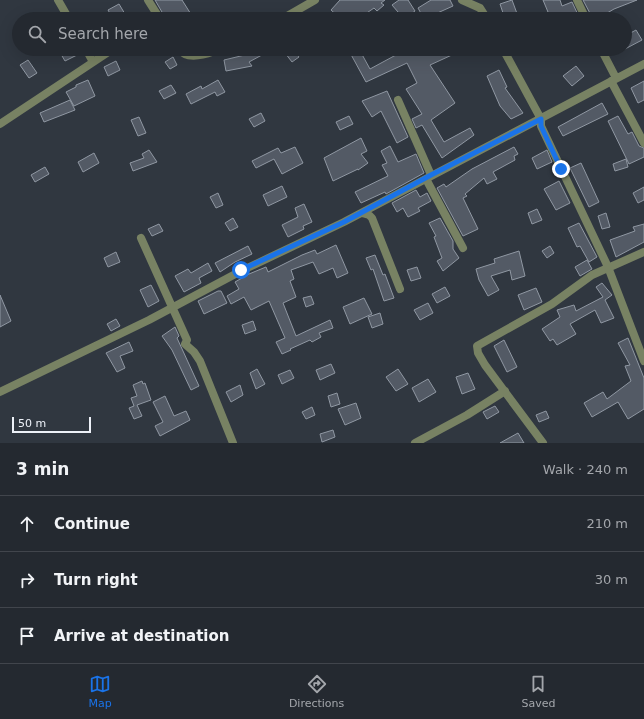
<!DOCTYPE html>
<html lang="en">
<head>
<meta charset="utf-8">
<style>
	body { margin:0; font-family:"DejaVu Sans",sans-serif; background:#30353c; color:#f1f3f6 }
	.scale { position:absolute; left:12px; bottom:10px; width:79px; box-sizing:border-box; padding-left:4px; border:2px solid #edf1f8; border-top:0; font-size:11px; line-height:14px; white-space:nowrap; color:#edf1f8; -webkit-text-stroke:3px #303740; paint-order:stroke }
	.stop { position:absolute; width:12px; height:12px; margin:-9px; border:3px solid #1a73e8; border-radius:50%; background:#fff }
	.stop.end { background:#1a73e8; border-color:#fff; box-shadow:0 1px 4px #0008 }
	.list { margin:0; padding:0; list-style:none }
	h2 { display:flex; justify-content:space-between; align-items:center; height:52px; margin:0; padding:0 16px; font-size:17px }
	h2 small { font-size:13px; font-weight:400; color:#a3a6ab }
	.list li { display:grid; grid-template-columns:26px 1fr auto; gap:12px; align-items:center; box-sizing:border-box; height:56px; padding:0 16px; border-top:1px solid #41454c }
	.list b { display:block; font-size:15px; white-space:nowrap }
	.list em { font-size:13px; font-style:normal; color:#a3a6ab }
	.icon { flex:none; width:22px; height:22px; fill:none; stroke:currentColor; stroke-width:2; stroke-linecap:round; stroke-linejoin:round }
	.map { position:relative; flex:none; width:644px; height:443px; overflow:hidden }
	.search { position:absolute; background:#242930; box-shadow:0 4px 16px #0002; left:12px; right:12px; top:12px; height:44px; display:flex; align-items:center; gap:10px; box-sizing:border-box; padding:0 14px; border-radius:22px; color:#a3a6ab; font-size:15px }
	.sheet { height:220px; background:#242930 }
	nav { display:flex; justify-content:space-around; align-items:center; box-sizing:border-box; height:56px; border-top:1px solid #41454c; background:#242930; font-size:11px; color:#a3a6ab }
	nav a { display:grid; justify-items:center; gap:2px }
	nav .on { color:#1a73e8 }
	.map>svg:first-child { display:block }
	.building { fill:#535a65; stroke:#9098a3 }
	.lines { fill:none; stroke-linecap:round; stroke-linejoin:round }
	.street { stroke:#788263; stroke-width:8 }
	.route { stroke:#1a73e8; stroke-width:5 }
</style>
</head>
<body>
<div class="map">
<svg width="644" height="443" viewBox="0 0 644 443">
	<rect width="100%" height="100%" fill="#303740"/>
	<!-- building -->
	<path class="building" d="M155,0H182L194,19H166Z
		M340,0H385L381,3L384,5L377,11L374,8L358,19H341L331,10Z
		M399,0H408L415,11L404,19L392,5Z
		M431,0H450L453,6L424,19L418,8Z
		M512,0L519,19H505L500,4Z
		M543,0H560L562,6L572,2L580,19H531L548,12Z
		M583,0H637L614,9L597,19H593Z
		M119,4L128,19H113L108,10Z
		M636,30L642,40L625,49V36Z
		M58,49H73L77,55L65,61Z
		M246,49H273L249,62L252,66L226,71L224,60L249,54Z
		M282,49H293L299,57L292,62Z
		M348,49H359L370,69L407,49H433L434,52L440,49H465L430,65L455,103L431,120L444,142L470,128L474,135L442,158L422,125L416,128L412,119L422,114L406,89L417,83L407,63L366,82Z
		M173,57L177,65L170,69L165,62Z
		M28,60L37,73L29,78L20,65Z
		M116,61L120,70L108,76L104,67Z
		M576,66L584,76L572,86L563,76Z
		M499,70L507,87L505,88L523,113L511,119L500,106L487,76Z
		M88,80L95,96L74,106L66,92L76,87V85Z
		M218,80L225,92L217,96L215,92L191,104L186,94L201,86L202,89Z
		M644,81V100L638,103L631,88Z
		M171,85L176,93L164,99L159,91Z
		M387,91L408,137L397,143L381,111L372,117L362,101Z
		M70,100L75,110L44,122L40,113Z
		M602,103L608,114L563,136L558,127Z
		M261,113L265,121L254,127L249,119Z
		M349,116L353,124L340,130L336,122Z
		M618,116L628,134L632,132L639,146L644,148V157L629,164L608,121Z
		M139,117L146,133L138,136L131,120Z
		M361,138L367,151L361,154L368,163L358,170V169L333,181L324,158Z
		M390,146L398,162L416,154L424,173L386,194L385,192L361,203L355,192L388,176L382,165L387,163L381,151Z
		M295,147L303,163L282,174L274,159L256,168L252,161L278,148L281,153Z
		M514,147L518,154L514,156L515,160L493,172L497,179L487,184L484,178L465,194L467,196L463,198L478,229L463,236L437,188L444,184L446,187L472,169Z
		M149,150L157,162L133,171L130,163L144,158L142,154Z
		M547,150L552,162L537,169L532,158Z
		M94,153L99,163L83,172L78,162Z
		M626,159L628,167L615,171L613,164Z
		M581,163L599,202L589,207L570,168Z
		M45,167L49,174L35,182L31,175Z
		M559,181L570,203L556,210L544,189Z
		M282,186L287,197L268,206L263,195Z
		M644,187V200L638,203L633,193Z
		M416,190L420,197L427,193L431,201L418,208L420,211L408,217L403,208L397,212L392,203Z
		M218,193L223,205L216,208L210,197Z
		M304,204L312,222L303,226L304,229L288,237L282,225L298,217L295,208Z
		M537,209L542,220L532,224L528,213Z
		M606,213L610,227L602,229L598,216Z
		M233,218L238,227L230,231L225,223Z
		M440,218L453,241V249L459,258L443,271L437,261L442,258L434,237L436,236L429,223Z
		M579,223L597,257L589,262L580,246L577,247L568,228Z
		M159,224L163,231L152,236L148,229Z
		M644,224V242L616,257L610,240L635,231L633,227Z
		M336,245L348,273L337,278L333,268L319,274L313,262L291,270L294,279L290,281L296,297L283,303L296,336L330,320L333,328L319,333L321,337L312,342L310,340L290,349L291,350L282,354L276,342L285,338L269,301L251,310L244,297L231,304L227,296L239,289L235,282L249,274L266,267L268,272L302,255L315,250L317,254Z
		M248,246L252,254L235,262L220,272L215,263Z
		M550,246L554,253L547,258L542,251Z
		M519,251L525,276L512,280L510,270L491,276L499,290L488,296L479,280L476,269L495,263L494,259Z
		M116,252L120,262L108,267L104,258Z
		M375,255L383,275L385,274L394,298L384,301L373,269L371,270L366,258Z
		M587,260L592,269L580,276L575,267Z
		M208,263L212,271L199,278L201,283L184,292L175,276L188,269L191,273Z
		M417,267L421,278L411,281L407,270Z
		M602,283L612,295L605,300L614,318L601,323L595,310L570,324L576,334L557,345L553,339L550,341L542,329L560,317L557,310L574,305L576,311L603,297L596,287Z
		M151,285L159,301L148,307L140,290Z
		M445,287L450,296L437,303L432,294Z
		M536,288L542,302L524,310L518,295Z
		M218,291H221L227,303L204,314L198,301Z
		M0,295L11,321L0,327Z
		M311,296L314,304L306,307L303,298Z
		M364,298L372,314L350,324L343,307Z
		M428,303L433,313L420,320L414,310Z
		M380,313L383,324L372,328L368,317Z
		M116,319L120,326L111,331L107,324Z
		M253,321L256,330L245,334L242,325Z
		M175,327L179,336L177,338L199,386L191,390L172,350L162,336Z
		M628,338L644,378V409L628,419L618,402L592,417L584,403L603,392L607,399L631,381L625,366L630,365L618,343Z
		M504,340L517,367L507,372L494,346Z
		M129,342L133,351L120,356L125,368L117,372L106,353Z
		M331,364L335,373L320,380L316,370Z
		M257,369L265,384L256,389L250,373Z
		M398,369L408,384L396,391L386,377Z
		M290,370L294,378L282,384L278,375Z
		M468,373L475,389L462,394L456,377Z
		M428,379L436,392L419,402L412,388Z
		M142,381L143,384L145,383L151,400L137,405L142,416L134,419L129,408L134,406L131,398L137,396L133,385Z
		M240,385L243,395L231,402L226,392Z
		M337,393L340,404L331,407L328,396Z
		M165,396L174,416L186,411L190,420L160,436L155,426L163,422L153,402Z
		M356,403L361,418L345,425L338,409Z
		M495,406L499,412L487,419L483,412Z
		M312,407L315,415L306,419L302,412Z
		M546,411L549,418L539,422L536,415Z
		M333,430L335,437L322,442L320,434Z
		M518,433L524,443H500Z"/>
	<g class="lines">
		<!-- street -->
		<path class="street" d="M58,0L69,19
			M148,0L160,19
			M462,0L480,8L487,19
			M577,0L586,19
			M282,19L315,0
			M86,49L93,62
			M179,49C187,61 208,54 219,49
			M503,49L541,119V126L608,267L644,361
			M601,49L616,78
			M611,81L644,143
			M398,100L431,175
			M0,124L113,49
			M426,179L463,248
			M362,213L369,215L372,218L400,289
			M141,238L187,340L185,344L194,352L200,361L233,443
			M0,392L149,320L241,271L344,222L644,64
			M415,443L467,415L505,391
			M543,443L485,365L478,353L477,346L552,304L592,275L644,252"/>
	</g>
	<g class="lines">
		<!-- route -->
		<path class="route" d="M241,270L344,222L431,175L541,119V126L561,169"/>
	</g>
</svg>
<div class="scale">50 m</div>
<div class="stop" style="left:241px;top:270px"></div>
<div class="stop end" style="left:561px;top:169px"></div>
<div class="search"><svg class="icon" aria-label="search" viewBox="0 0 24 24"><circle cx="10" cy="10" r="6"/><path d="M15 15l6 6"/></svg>Search here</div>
</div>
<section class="sheet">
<h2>3 min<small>Walk · 240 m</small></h2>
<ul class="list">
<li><svg class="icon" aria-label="ahead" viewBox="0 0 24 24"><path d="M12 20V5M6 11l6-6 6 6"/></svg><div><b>Continue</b></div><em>210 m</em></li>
<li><svg class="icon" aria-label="right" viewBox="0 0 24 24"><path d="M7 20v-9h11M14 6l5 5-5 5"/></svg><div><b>Turn right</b></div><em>30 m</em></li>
<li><svg class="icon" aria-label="arrive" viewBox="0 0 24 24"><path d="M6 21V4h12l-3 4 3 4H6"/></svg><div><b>Arrive at destination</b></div></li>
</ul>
</section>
<nav>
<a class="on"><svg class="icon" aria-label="map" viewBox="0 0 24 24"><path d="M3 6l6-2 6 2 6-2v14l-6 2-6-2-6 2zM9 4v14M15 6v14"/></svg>Map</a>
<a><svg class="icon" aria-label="directions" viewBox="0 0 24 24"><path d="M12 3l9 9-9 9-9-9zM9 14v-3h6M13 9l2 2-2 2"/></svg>Directions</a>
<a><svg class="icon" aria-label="saved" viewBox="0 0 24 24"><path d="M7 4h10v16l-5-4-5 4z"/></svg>Saved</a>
</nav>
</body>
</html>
